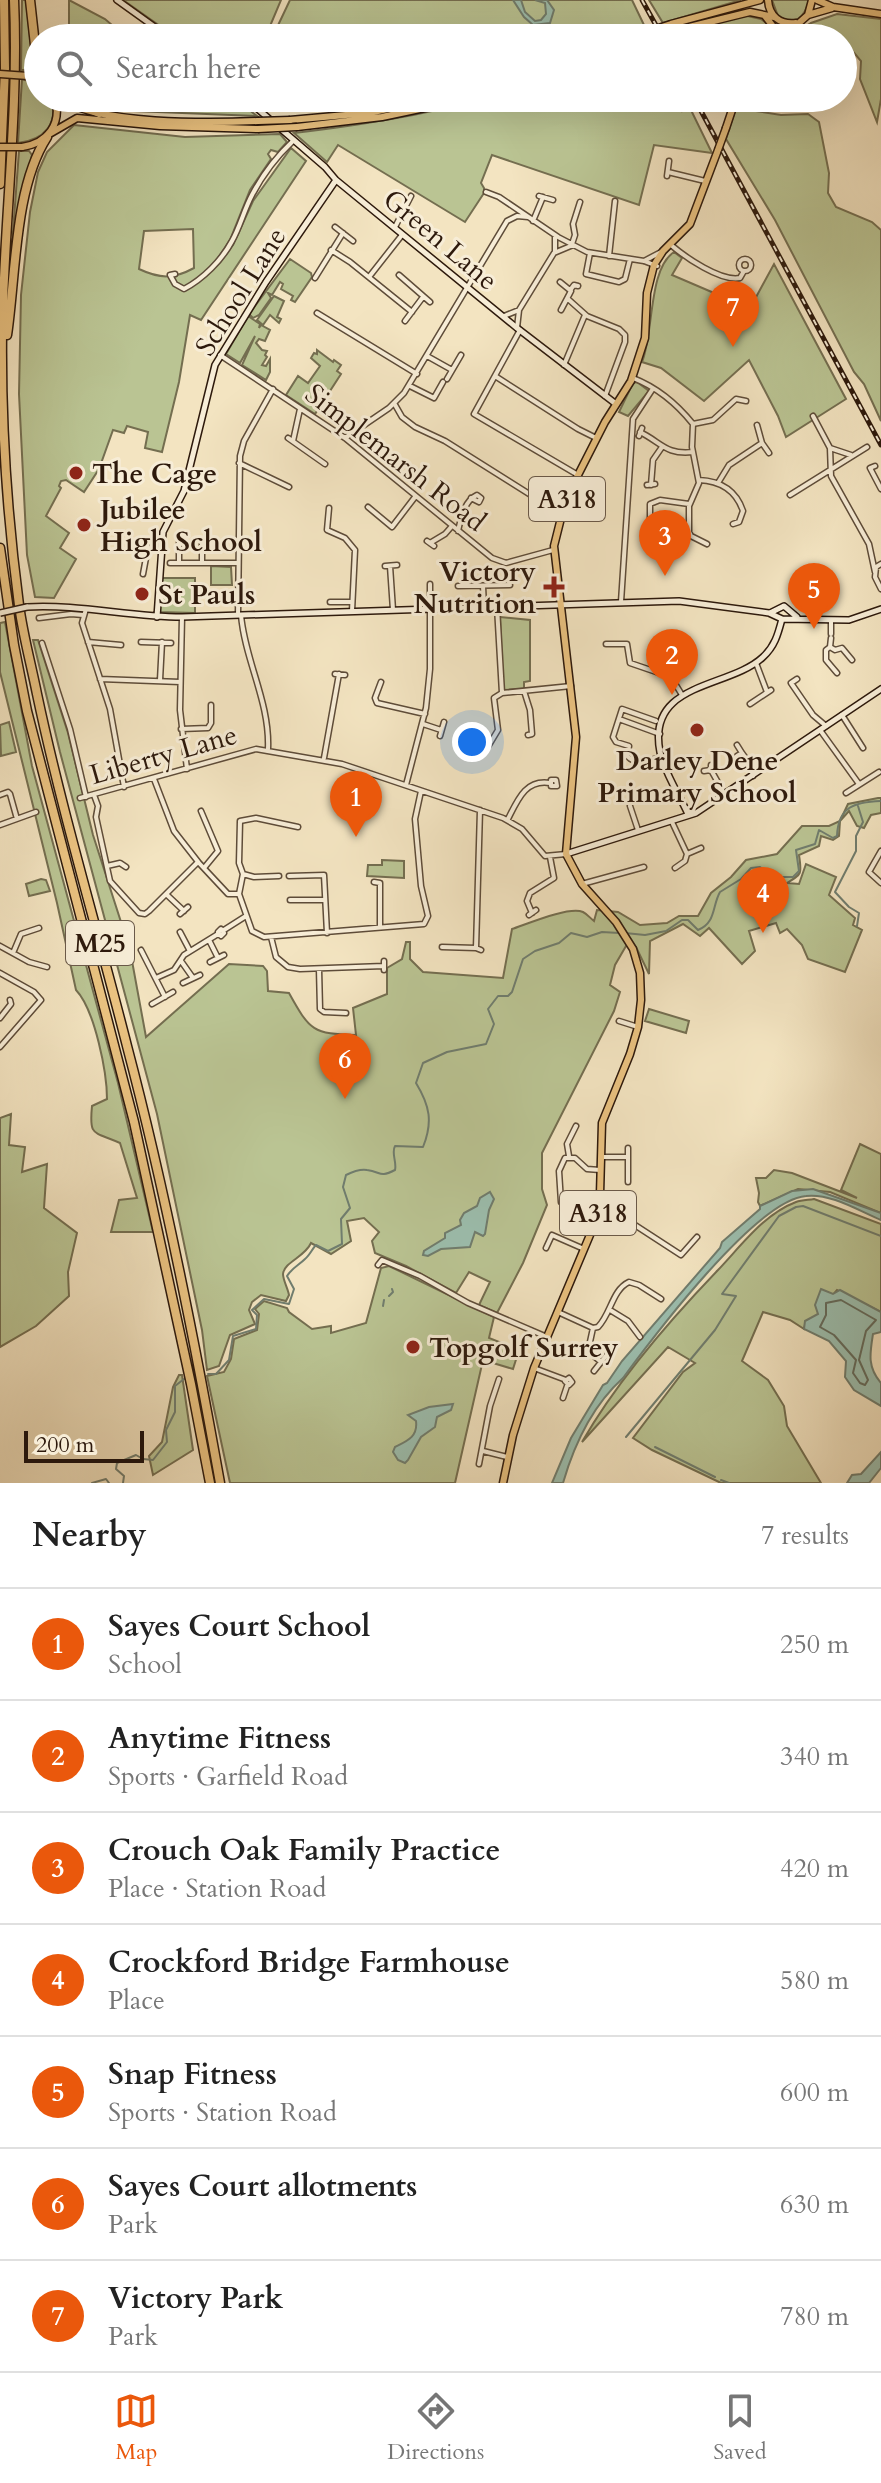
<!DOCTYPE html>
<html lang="en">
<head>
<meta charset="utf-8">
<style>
	body { margin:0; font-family:Cardo,serif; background:#f2f2f2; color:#222 }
	.scale { position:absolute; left:24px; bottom:20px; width:120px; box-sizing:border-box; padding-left:8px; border:4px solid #2d190c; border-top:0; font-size:22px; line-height:28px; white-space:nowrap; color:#2d190c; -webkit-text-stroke:6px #f7edd7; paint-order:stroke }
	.you { position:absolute; left:472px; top:742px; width:28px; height:28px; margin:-20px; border:6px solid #fff; border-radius:50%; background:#1a73e8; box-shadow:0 0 0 12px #1a73e833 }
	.badge { display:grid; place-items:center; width:52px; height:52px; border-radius:50%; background:#ea580c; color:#fff; font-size:26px; font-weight:700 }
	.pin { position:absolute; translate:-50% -66px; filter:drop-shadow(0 2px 4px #0008) }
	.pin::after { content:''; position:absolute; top:42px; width:28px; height:24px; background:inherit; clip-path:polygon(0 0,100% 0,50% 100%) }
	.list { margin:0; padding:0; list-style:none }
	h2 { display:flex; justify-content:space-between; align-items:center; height:104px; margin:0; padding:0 32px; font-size:34px }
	h2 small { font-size:26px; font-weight:400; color:#767676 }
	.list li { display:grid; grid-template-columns:52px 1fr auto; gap:24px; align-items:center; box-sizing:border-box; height:112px; padding:0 32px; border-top:2px solid #e0e0e0 }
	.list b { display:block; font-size:30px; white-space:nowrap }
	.list p { margin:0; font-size:26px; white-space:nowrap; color:#767676 }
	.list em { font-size:26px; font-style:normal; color:#767676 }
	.icon { flex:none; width:44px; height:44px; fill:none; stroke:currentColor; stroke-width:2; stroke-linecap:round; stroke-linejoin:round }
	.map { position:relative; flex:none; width:881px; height:1483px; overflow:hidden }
	.search { position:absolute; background:#fff; box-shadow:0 8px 32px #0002; left:24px; right:24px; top:24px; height:88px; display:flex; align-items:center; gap:20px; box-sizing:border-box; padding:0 28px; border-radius:44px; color:#767676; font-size:30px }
	.sheet { height:888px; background:#fff }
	nav { display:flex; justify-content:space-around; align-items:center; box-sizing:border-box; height:112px; border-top:2px solid #e0e0e0; background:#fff; font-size:22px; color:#767676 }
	nav a { display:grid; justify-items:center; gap:4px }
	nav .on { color:#ea580c }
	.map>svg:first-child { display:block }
	.green { fill:#bac493; stroke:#746e50; stroke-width:2; fill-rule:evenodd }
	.water { fill:#9cbfaf; stroke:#707d6e; stroke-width:2 }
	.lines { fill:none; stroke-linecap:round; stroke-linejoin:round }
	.shore { stroke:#646c5e; stroke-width:2 }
	.stream { stroke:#707d6e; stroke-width:2 }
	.street-casing { stroke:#5e4c39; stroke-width:7 }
	.secondary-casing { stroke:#2d190c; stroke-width:8 }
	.primary-casing { stroke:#2d190c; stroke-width:9 }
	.highway-casing { stroke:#2d190c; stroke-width:11 }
	.street { stroke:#f7edd7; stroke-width:4 }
	.secondary { stroke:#f7edd7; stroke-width:5 }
	.primary { stroke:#eac280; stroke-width:6 }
	.highway { stroke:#eac280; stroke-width:8 }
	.rail-casing { stroke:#2d190c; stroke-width:5 }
	.rail { stroke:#f7edd7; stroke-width:2; stroke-dasharray:6; stroke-linecap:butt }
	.secondary-bridge-casing { stroke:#2d190c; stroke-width:8; stroke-linecap:butt }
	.primary-bridge-casing { stroke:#2d190c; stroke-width:9; stroke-linecap:butt }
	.secondary-bridge { stroke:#f7edd7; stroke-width:5 }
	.primary-bridge { stroke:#eac280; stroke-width:6 }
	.poi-dot { fill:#8f2418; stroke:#f7edd7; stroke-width:3 }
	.labels { text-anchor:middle; stroke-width:6; stroke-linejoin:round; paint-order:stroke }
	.shield { fill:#f7edd7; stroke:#6a5949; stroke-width:2 }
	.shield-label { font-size:26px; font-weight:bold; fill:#2d190c }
	.street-label { font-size:28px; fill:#2d190c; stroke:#f7edd7 }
	.poi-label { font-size:28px; font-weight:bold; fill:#2d190c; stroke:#f7edd7; text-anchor:start }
</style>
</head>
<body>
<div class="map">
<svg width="881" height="1483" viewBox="0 0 881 1483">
	<rect width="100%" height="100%" fill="#f3e4c1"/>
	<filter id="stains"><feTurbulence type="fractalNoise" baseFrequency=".0025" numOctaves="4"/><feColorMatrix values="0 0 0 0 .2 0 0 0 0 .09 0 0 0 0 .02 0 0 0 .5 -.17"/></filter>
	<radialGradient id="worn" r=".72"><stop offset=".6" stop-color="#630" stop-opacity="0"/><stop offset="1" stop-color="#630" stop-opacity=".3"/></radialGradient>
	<!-- green -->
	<path class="green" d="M22,0H26L33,65V70H21Z
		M69,0L105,19L127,38H69Z
		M123,0H281L265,38H177Z
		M290,0H632L644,25L610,38H272Z
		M649,0H741L663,23Z
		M772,0H809C805,17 795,27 778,16Z
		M837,14L881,19V99L877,122L860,79L861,61L851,49L843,50V38H788L811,23Z
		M743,15L761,19L770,26V38H735V26L698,38L670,37Z
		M22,79L38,84V98H51C59,124 44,140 18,143Z
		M78,98H234L257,116L108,110L79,104Z
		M269,98H389L365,103L268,110L263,105Z
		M484,98H653L659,102L676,103L682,111L689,106L712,153L654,145L639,205L492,155L481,183L484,188V193L465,222L338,145L327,162L294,133C358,125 422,116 484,98Z
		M736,108L781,115L808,114L819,122L829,173L828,193L836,207L872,222L881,230V421L864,384L854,372L775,220L726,139Z
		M74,125L185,137L280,134L287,142L278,152L271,150L268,154L271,159L250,190L230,240L206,276L233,245L253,201L291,148L306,161L201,320L190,315L179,382L162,452L145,448L148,432L127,426L124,433L113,430L99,469L84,492L66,480L61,481L59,486L61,488L46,516L69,533L60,548L76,559L54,598L35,597L27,555L19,394L21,295L30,212L38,172L47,152ZM193,229L194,268C174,279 160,279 139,269L144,231Z
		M19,151H29L32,155L19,211L10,272Z
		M674,252L682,258L672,275L728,299L748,312L774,264L846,399L786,437L778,416L749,360L704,401L661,368L642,362C654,333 648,269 674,252Z
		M290,259L311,273L312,277L295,302L291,300L293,296L281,289L283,284L280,282L272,295L268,293L271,298L259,315L253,318L249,314Z
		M274,296L284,301L277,317L281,319L279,323L270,315L263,325L257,320Z
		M248,316L260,324L259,328L261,325L270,330L265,341L259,339L256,343L262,350L267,351L265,355L267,357L262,365L266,366L270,359V372L266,380L242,365L255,336L240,363L226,354Z
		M317,350L333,362L334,360L341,365L337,371L341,374L315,414L286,395L298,376L308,383L320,366L311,358L314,353L317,354Z
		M637,382L649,391L628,416L619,412L633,383Z
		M211,566L231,567L232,585H211Z
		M162,578H195V613L159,612Z
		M500,617L530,620V681L524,682V689L503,690Z
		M5,622L32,766L118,1083L153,1232H111L119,1200L137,1198L120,1143C93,1131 89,1137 92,1106L107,1099C107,1073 95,1010 76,990L57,903L0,672V623Z
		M33,640H38L68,733L93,835L130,950L146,1037L229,964L263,966L267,971L268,991L289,993C310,1031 313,1034 356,1035L353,1008L387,994V968L402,959L406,942H410V959L423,972L503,978L512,929C527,924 569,906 583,912C587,914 590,918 594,921L597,910L618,912L640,925L667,923L679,916H698L711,893L731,877L746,860L777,854L802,826H829L840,821L848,804L878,798H881V813L871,815L864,828L857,826L849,811L840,821L839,836L833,840L821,836L819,846L799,855C802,874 802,874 787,883L799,884L806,864L836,877L829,895L855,918L853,925L862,930L845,972L808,959L802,945L787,929L780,933L776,923L749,931L755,951L742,964L709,928L700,936L683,924L650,941L649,974L636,947L626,946L615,965L610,985L620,992L614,1011L542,1153V1189L547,1205L523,1263L497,1313L479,1305L490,1282L469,1272L456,1293L406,1266L375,1253L372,1241L379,1232L364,1218L347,1221L351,1241L331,1254L311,1243C305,1257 284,1262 283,1274C283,1280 288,1289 289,1295L286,1301L261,1295L252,1302L249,1310L255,1324L230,1335L219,1366L207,1370L202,1330L157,1114L60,752Z
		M9,722L16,752L1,756L0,725Z
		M382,860L404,861V878L367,876L368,865H382Z
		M41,879L46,880L50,891L29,896L26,884Z
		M649,1009L689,1021L686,1033L645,1021Z
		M11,1114L9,1145L25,1147L22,1172L47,1164L44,1208L77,1233L68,1272L69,1296L36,1326L0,1347V1118Z
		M860,1144L881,1154V1213L830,1192L798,1189L760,1206L758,1202L759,1193L756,1178H766L774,1170L792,1173L857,1198L841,1190Z
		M814,1199L881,1224V1312L837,1290L819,1311L817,1316L806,1321L804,1329L790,1320L763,1312L742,1361L768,1380L784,1406L787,1426L821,1483H721L652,1450L633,1438L683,1372L695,1363L668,1347L582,1442C617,1381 670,1320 718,1270C741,1246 764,1214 796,1202C802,1200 809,1200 814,1199Z
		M389,1266L494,1317L489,1338L519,1350L513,1369L483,1360L455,1483H230L207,1376L224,1372L231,1359L234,1339L257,1330L259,1314L255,1309L264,1301L287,1308L289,1312L312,1329L331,1326V1333L366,1323L381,1268Z
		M179,1375H182L193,1450L153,1475L149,1456L162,1442L173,1387Z"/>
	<!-- water -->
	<path class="water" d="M513,0H521L525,12L535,21L541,20L546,14L545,3L535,0H547L554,10L550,23L533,25L524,17Z
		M813,1189L881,1213V1220C859,1211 831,1193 806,1196C756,1200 654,1336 623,1378C593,1405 574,1445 563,1483H552L571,1438L603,1385L607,1383L622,1361L720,1248L722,1242L760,1209V1206L792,1191Z
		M490,1192L494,1199L489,1210L485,1234L483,1236L475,1232L470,1247L441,1249L428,1256L423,1255L424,1251L445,1238V1233L461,1225L460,1220L464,1213L477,1206L480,1198Z
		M821,1289L833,1294L840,1290L881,1312V1332L873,1334C870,1353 867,1367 881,1383V1406L854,1390L845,1377L846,1361L829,1341L804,1329L805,1321L818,1314L815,1305Z
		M453,1404L451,1410L437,1417L435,1427L421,1437L408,1460L405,1463L398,1460L393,1452L395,1447C407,1441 418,1437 416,1421L408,1415L429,1407Z
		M881,1452V1468L869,1483H847L852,1475L861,1474Z"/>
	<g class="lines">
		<!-- shore -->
		<path class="shore" d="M841,1300L876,1320L866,1331L859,1360L868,1380L865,1385L860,1383L853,1373L856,1360L834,1335L820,1327L826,1315V1303Z"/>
		<!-- stream -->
		<path class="stream" d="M857,926L859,913L849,907L835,892L856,851V836L863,822L858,806
			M625,933L645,935L666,931L682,920H688L698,930C716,923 712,906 720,892L741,879L751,868L760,867L772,877H793L799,871L796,850L815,844L819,830L833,838L837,836C838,807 854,802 881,801
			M389,1296L393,1292L392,1289
			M383,1306L384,1300
			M208,1374H216L229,1360L233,1336L256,1329L257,1315L252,1310L264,1299L289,1304L294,1289L287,1276C292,1268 299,1265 305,1259C310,1255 312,1249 316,1245L328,1251L342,1244L341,1219L350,1208L343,1187L346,1175C352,1172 361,1169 367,1170C382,1172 379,1178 395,1170C397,1162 391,1153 395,1146L423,1147C433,1122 430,1106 416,1083L423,1063L447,1052L486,1044L494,1024L488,1009L498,996H508L512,992L523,959L535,951L559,943L571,933L587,937L602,932L619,933
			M626,1437L715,1330L736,1296L722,1294L779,1216L796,1207L803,1206L881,1236
			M655,1447L715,1477
			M721,1480L729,1483
			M92,1483L106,1479L109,1483
			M123,1483L124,1476L116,1469L117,1463L136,1455L143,1459L153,1460L167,1442L166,1430L175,1412V1386L184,1379"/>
		<!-- street casing -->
		<g class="street-casing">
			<path id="street" d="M668,172L705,181
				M667,176L669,161
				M486,192L499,197L558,237L587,252L644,261L657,266
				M539,196L553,200
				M533,221L543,197
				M335,227L353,241
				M395,227L411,196
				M555,235V252
				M572,244L575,235L573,224L580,202
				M671,245C685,257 721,282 740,278L744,271
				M331,250L350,262L412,312
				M590,253L586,274L619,282L625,279L630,259
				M609,256L615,201
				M739 265a6 6 0 1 1 12 0a6 6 0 1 1-12 0Z
				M644,261L663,251
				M175,274L170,275L175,284L184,289C203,279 222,260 232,241C240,227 244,210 252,195C263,174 276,157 293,141
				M399,275L430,302
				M369,277L402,235
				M315,278L343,233
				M560,282L571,291L561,310
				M571,289L574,285L578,286
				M568,299L587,316L619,329L625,335V342L605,396
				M317,313L417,374
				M504,316L519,310
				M405,321L423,297
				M517,328L519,310L554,253L573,245
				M520,330L474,414L578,475
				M220,355L345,438L492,558L506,563L553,550
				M427,356L452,370
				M564,365L585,315
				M495,376L578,429L596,438
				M633,378C656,387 677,404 693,424L692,447L699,483L689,506V532L691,536L707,544
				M447,379L461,355
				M410,386L434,398L443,382
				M394,403L402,417L415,427L445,441L561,514
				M813,416L830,448L831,476L869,544L875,572
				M693,424L713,420L736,399L746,401
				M757,425L762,443L769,453
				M640,432C662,443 666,455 693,452
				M639,436L642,428
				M288,438L325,464
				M345,438L389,408L404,393L507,221L517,216L528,217
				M293,441L300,409
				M830,448L851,455
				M239,463L289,487
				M875,466L870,468L881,489
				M699,480C721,481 736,490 743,511L739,522L733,524
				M718,483L729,465L762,443
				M647,485L655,484
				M651,485L653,460L662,447
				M790,495L867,447
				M368,507L392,527L415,497
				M329,508L327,530L345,538L355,550L352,611
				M458,531C461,518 464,501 477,495L481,498L479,502L471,498
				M645,536L654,537
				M650,537V504L660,500L689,504
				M202,541V563
				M427,541L434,546
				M430,543L445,534L452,526
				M170,563H238
				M179,563V543
				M881,564L876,567L875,577L881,589
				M385,566L397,565
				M390,566L393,610
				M143,574L148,547
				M458,586L510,585
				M483,586L484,607
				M330,602H351
				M621,602L633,419L652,390
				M497,607L502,693L571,686
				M86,609L82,623L110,709L124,787
				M238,615L240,456L244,441L273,389
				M241,615C245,661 270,702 268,749
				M182,617L180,710L187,769
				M39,618L71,614L83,615
				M831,634V621
				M88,642L121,645
				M141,642L171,643
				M42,643L70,729L86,797
				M606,644H627L630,663L671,677L682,695
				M830,647L831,638
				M756,663L767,692
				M837,673L826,660V650L830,647L835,650L842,648L852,660
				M335,674L345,675
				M100,679L180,682
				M797,679L791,683L813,715L826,726
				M160,680L162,642
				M381,682L375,698L377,703L425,714
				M524,691L530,710L532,734L528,735
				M750,704L771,690
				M842,715L863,748
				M619,719L660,734
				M656,721L622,709L613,737L616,742L629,746L627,756C636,766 650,760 661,757
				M423,724L441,730
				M181,729L208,728L211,723V705
				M820,730L859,784
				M440,736L444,722
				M489,745L498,730L494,698L502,693
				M737,745L742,753
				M737,756L742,753L750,764L753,776
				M324,758L339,674
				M711,770L725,795
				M704,771L711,770V765
				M154,779L174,831L199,863L228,894H239L252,931L264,937L424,924L428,916L421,886L415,819L421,791
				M551,780H556L557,786H551Z
				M406,785L426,708L430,669V584
				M846,793L879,772
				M0,795L8,792L10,794L17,819
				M94,795L98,806L96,817L110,881L139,913L145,914L149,911L198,862
				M80,798L256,749L342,764L503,818L522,829L545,856L566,854
				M630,806L638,830
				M201,811L218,851L204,868
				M508,819C518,799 526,779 550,783
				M672,822L687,854L685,861L675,868
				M0,825L36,812
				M881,851L869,872L881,883
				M687,854L701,848
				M107,866L120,863L126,867
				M243,874L254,877L279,876
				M289,876L324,875L327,933
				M374,882L380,883V927
				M582,884L644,867
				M166,894L184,911
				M239,894L243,874L239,863L240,821L256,818L298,827
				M290,900H325
				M532,913L527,901L530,893L554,878L550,857
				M180,914L188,907
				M529,915L536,910
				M221,929L224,933L221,936L218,932Z
				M224,930L246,916
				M180,932L190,951
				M271,937L276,957L288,967L300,969L384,966
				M209,940L218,958
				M0,946L29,962L47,967
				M442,947L476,948L481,950
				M476,948L480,810
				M141,950L165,997
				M13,953L21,934L39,928
				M181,961L193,978
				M210,962L224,955
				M319,969L320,1009L324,1012L346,1013
				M384,970V961
				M0,973L34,992L41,1000L0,1047
				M156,978L174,970L184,955L218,934
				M183,983L200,975
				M152,1004L173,992
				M0,1018L11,1004L10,1000
				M619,1021L638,1027
				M628,1148V1182
				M569,1156L567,1144L576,1126
				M601,1157H628
				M561,1202L559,1171L565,1158H575L587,1169L600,1170
				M597,1216H621L681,1255L697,1237
				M546,1248L552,1235L584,1249
				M378,1265L382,1260L420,1276L468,1303L547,1337
				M610,1310L628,1321L640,1337
				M558,1312L593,1328L598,1327C611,1314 612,1290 629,1282L639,1285L661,1299
				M593,1328L588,1351L601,1362
				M534,1368L566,1380
				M594,1371L613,1347
				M569,1378L572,1382L569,1385L565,1381Z
				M563,1398L567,1386
				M483,1451L507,1457
				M479,1464L490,1406L499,1379"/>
		</g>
		<!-- secondary casing -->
		<g class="secondary-casing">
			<path id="secondary" d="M117,0L170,38
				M245,98L325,167L336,180L517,328L616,404
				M27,607C79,604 130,617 182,617L679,601L769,613L782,619
				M770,613L784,606L797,617
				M157,617L163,532L184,491L215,365L266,282L336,180
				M782,619L849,620L881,609
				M688,814C679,794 665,774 660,752C646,681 729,689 763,657C775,646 778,634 782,619
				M566,854L696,813L881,689"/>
		</g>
		<!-- primary casing -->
		<g class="primary-casing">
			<path id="primary" d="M768,0C769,16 780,25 796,23
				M817,0L833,7L881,14
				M808,15L832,8
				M765,16L772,25L773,38
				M671,24L760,0
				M673,31L750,12L774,17
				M630,38L646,32
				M782,38L808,15L812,0
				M28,76L38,79
				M60,98C96,125 211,123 258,121
				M290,120L368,113L442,98
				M297,127L382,117L472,98
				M726,128L736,98
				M51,133L77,118L160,126L258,129
				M22,147C48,143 62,124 55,98
				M503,1483L513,1435L534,1368L595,1223L600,1194L602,1123L630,1054L638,1027L641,1000L640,973L633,949L616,922L582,884L566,854L576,737L554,546L564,506L578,475L605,422L631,381L645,338L647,293L654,265L663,251L690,224L718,150"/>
		</g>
		<!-- highway casing -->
		<g class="highway-casing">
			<path id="highway" d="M14,0C19,111 4,222 2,333C1,424 7,514 19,605C23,635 31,664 37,694C62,812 97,928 127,1046C165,1190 194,1337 220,1483
				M30,0L38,72
				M67,98L99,113
				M0,184L5,68L4,0
				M7,335C16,275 14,188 47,137
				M0,548L14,645L27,711L134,1122L191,1384L210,1483"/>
		</g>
		<!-- street -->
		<use href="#street" class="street"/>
		<!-- secondary -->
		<use href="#secondary" class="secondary"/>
		<!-- primary -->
		<use href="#primary" class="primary"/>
		<!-- highway -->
		<use href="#highway" class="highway"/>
		<!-- rail casing -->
		<g class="rail-casing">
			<path id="rail" d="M642,0L663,38
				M694,98L881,445"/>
		</g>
		<!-- rail -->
		<use href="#rail" class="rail"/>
		<!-- secondary-bridge casing -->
		<g class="secondary-bridge-casing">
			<path id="secondary-bridge" d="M0,613L27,607"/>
		</g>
		<!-- primary-bridge casing -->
		<g class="primary-bridge-casing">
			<path id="primary-bridge" d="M646,32L671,24
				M654,38L673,31
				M0,74L28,76
				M258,121L290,120
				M258,129L297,127
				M0,147H22
				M718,150L726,128"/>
		</g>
		<!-- secondary-bridge -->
		<use href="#secondary-bridge" class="secondary-bridge"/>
		<!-- primary-bridge -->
		<use href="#primary-bridge" class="primary-bridge"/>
	</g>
	<!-- markers -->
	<g class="poi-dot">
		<circle cx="76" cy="473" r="8"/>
		<circle cx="84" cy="525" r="8"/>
		<path d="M550 575h8v8h8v8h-8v8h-8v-8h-8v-8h8z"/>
		<circle cx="142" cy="594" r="8"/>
		<circle cx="697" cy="730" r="8"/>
		<circle cx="413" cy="1347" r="8"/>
	</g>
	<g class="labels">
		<!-- shield labels -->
		<g class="shield">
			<rect x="529" y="477" width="76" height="44" rx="6"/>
			<rect x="66" y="921" width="68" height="44" rx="6"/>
			<rect x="560" y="1191" width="76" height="44" rx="6"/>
		</g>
		<g class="shield-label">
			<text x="567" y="508">A318</text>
			<text x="100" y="952">M25</text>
			<text x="598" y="1222">A318</text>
		</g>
		<!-- street labels -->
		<g class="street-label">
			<text transform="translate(441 239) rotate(40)" y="10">Green Lane</text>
			<text transform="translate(240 291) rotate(-58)" y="10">School Lane</text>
			<text transform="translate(396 457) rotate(38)" y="10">Simplemarsh Road</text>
			<text transform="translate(163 754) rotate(-16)" y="10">Liberty Lane</text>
		</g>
		<!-- poi labels -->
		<g class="poi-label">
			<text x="92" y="483">The Cage</text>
			<text x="100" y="519">Jubilee<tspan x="100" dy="32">High School</tspan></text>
			<text x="536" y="581" text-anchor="end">Victory<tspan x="536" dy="32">Nutrition</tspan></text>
			<text x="158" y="604">St Pauls</text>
			<text x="697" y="770" text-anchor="middle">Darley Dene<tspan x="697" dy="32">Primary School</tspan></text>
			<text x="429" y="1357">Topgolf Surrey</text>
		</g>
	</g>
	<rect width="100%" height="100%" filter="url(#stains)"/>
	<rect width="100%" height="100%" fill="url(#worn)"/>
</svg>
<div class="scale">200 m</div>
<div class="you"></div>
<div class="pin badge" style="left:356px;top:837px">1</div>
<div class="pin badge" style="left:672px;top:695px">2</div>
<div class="pin badge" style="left:665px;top:576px">3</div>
<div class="pin badge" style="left:763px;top:933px">4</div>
<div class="pin badge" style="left:814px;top:629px">5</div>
<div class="pin badge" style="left:345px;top:1099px">6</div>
<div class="pin badge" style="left:733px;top:347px">7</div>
<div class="search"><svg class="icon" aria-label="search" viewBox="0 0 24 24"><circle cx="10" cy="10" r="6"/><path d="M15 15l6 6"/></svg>Search here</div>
</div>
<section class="sheet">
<h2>Nearby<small>7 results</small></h2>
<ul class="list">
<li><span class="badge">1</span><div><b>Sayes Court School</b><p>School</p></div><em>250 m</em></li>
<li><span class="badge">2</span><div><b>Anytime Fitness</b><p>Sports · Garfield Road</p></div><em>340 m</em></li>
<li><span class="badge">3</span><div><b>Crouch Oak Family Practice</b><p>Place · Station Road</p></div><em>420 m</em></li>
<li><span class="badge">4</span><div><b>Crockford Bridge Farmhouse</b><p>Place</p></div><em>580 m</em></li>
<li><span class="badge">5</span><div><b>Snap Fitness</b><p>Sports · Station Road</p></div><em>600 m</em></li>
<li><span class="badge">6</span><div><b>Sayes Court allotments</b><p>Park</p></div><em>630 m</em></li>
<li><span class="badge">7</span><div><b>Victory Park</b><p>Park</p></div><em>780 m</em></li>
</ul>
</section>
<nav>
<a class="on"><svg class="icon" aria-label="map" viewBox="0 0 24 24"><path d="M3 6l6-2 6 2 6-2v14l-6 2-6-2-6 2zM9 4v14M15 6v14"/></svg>Map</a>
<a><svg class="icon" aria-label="directions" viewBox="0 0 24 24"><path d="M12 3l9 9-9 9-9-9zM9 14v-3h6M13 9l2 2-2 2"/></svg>Directions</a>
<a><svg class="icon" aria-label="saved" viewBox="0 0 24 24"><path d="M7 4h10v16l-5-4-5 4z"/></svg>Saved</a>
</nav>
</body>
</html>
